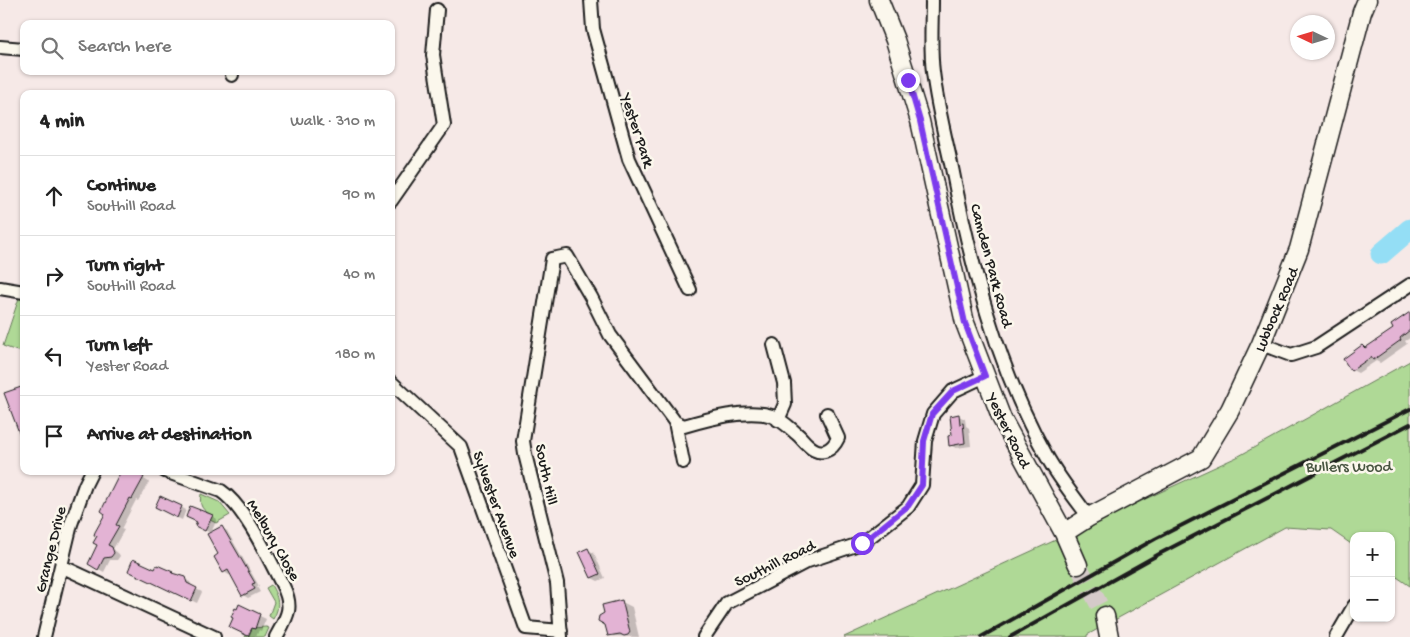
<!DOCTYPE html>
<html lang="en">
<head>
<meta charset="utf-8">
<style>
	body { margin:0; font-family:"Gochi Hand",sans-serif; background:#f2f2f2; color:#222 }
	.controls { position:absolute; right:15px; bottom:15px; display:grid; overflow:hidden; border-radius:10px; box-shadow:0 1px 4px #0004 }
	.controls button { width:45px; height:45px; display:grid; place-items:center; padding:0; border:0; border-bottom:1px solid #e0e0e0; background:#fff; color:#222; font:25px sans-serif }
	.compass { position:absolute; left:1290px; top:15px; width:45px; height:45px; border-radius:50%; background:#fff; box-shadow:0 1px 4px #0004; rotate:274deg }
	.stop { position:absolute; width:15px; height:15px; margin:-11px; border:4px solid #7c3aed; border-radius:50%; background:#fff }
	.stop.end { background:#7c3aed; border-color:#fff; box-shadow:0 1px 5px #0008 }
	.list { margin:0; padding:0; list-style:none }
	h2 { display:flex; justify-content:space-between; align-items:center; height:65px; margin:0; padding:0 20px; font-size:21px }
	h2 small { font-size:16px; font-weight:400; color:#767676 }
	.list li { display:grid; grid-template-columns:32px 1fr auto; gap:15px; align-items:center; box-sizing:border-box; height:80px; padding:0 20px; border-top:1px solid #e0e0e0 }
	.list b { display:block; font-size:19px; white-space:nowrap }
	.list p { margin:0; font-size:16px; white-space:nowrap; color:#767676 }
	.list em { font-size:16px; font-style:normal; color:#767676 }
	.icon { flex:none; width:28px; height:28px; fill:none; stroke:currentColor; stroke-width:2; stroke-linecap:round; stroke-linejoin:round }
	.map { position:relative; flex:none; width:1410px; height:637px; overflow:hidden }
	.search { position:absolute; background:#fff; box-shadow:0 1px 4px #0004; left:20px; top:20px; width:375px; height:55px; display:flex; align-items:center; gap:12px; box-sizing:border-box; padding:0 18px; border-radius:10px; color:#767676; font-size:19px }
	.panel { position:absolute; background:#fff; box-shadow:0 1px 4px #0004; left:20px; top:90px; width:375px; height:385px; border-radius:10px }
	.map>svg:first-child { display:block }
	.green { fill:#afd996; stroke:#667a59 }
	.shadow { fill:#0003 }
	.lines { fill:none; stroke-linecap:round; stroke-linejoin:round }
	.river { stroke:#94def5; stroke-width:21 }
	.building { fill:#e3b3d4; stroke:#1c1c1c }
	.secondary-tunnel { stroke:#d5cac9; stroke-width:18; stroke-dasharray:18 9; stroke-linecap:butt }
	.street-casing { stroke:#1c1c1c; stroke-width:16 }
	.secondary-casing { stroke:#1c1c1c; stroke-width:21 }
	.street { stroke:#fbf7ec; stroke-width:12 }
	.secondary { stroke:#fbf7ec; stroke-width:18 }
	.rail { stroke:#1c1c1c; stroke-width:4 }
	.route { stroke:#7c3aed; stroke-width:6 }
	.labels { text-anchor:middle; stroke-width:5; stroke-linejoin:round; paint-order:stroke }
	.street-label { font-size:16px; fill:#1c1c1c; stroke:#fbf7ec }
	.park-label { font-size:16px; fill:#485541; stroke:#fbf7ec }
</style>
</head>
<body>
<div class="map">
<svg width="1410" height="637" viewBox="0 0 1410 637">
	<rect width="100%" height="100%" fill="#f6e9e7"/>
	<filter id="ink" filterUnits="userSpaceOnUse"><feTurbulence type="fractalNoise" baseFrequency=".02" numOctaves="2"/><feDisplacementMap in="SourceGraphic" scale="10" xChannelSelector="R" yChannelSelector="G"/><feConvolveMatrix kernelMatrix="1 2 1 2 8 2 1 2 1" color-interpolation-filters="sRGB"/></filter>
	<g filter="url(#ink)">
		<!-- green -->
		<path class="green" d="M19,298L24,299V350L17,351L3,346Z
			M1410,361V586L1391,573V536H1354V546L1331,530L1285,527L1087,635V637H844L1237,457Z
			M201,494L219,502L230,515L216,523L210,520L212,515C202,510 199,506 201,494Z
			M271,585C278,597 281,606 273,619L269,616L274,602L266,588Z
			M266,627L269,628L265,637H245L246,635L249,636L252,628Z"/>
		<!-- shadow -->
		<path class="shadow" d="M1410,315V338L1405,341L1407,344L1380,363L1376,361L1358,373L1352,370L1366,349L1395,329Z
			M959,416L965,419L966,426L969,428L971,446L956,448L950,445Z
			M130,471L149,482L138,501L136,500L121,529L124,530L113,549L119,554L120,556L117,560H110L104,572L89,564Z
			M181,507L186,510L182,520L161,510Z
			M212,516L217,519L211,533L202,529L198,522Z
			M222,528L227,531L259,586L257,587L260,592L248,598L243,595L231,574L229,575L224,572L220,555Z
			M588,550L594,553L605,578L598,581L592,578Z
			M156,571L172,573L190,582L192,587L202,592L197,603L135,573Z
			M622,602L632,607L639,637L609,636Z
			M239,606L266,619L261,631L259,630L256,637H251L236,630L237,610Z"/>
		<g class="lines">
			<!-- river -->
			<path class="river" d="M1381,254L1410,229"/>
		</g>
		<!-- building -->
		<path class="building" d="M1410,312V330L1400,338L1401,340L1373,360L1371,357L1351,371L1343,359L1362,345L1365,348L1393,329L1391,325Z
			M24,386V442L23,443L4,393Z
			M959,414L960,424L963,423L965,443L949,446L948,436L952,435L950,416Z
			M121,471H132L144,477L132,499L130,498L116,525L119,526L108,545L112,547L114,553L111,557L104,558L98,570L88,564L97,545L93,543L97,536L94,535L95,532L105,514L101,511Z
			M160,496L182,506L177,518L155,507Z
			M190,506L213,515L205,531L195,526L197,522L186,517Z
			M222,526L255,583L252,584L255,589L242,596L228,570L223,573L214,557L218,554L207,534Z
			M588,548L600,574L591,578L579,552Z
			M133,559L155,569L157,565L173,572L172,573L185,577L187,583L197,588L191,601L128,571Z
			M622,600L630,632L628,635L624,636L620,634L608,636L605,625L598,621L599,616L604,613L602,605Z
			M239,604L260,614L255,629L252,628L248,636L229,627L233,618L231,617L235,608L237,609Z"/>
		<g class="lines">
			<!-- secondary-tunnel -->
			<path class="secondary-tunnel" d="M1078,565L1105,616"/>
			<!-- street casing -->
			<g class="street-casing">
				<path id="street" d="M591,0L593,29L629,159L690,290
					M932,0C932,24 930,48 933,72C937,105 945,136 952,168C971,266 997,367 1046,455C1058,477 1074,497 1089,517
					M0,47L24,49
					M232,75V71
					M391,201L444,125L433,55L437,10
					M0,288L24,292
					M1261,344L1291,355L1316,347L1410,285
					M774,345L784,383L785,404L778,420
					M391,382L461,447L526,628L561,631
					M675,422L683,462
					M165,471L221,491C245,507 269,559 283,586C294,608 287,617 276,637
					M61,566L214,637
					M44,637L71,524L85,485L92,471
					M561,637L557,583L525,454L523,441L552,259L567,256L591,297L610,335L675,422L684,426C708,419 747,408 772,416C781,419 790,428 797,434C801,437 804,442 808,445C820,457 832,451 838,438L827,414
					M704,637L727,603L808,561L862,543L908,507L922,485L925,441L933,414L953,391L985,376
					M1336,637L1354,606"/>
			</g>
			<!-- secondary casing -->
			<g class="secondary-casing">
				<path id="secondary" d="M879,0L895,40L920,121L965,323L1002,419L1064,533L1078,565
					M1064,533L1089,517L1201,458L1230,410L1261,344L1299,249L1362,12L1367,0
					M1105,616L1109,637"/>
			</g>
			<!-- street -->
			<use href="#street" class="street"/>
			<!-- secondary -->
			<use href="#secondary" class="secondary"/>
			<!-- rail -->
			<path class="rail" d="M981,637L1155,539L1410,409
				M1010,637L1161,553L1410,424"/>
		</g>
	</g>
	<g class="lines" filter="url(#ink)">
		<!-- route -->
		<path class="route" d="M862,543L908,506L922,485L924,441L932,414L953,391L985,376L965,323L920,121L908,80"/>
	</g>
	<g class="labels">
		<!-- street labels -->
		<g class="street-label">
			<text transform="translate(639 130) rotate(72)" y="6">Yester Park</text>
			<text transform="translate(993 265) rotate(75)" y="6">Camden Park Road</text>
			<text transform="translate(1275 309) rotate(-67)" y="6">Lubbock Road</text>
			<text transform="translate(1010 430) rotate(64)" y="6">Yester Road</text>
			<text transform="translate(548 474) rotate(78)" y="6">South Hill</text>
			<text transform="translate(498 504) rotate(70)" y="6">Sylvester Avenue</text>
			<text transform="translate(275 539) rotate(60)" y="6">Melbury Close</text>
			<text transform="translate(49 549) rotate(-76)" y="6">Grange Drive</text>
			<text transform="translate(774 562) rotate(-26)" y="6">Southill Road</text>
		</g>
		<!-- park labels -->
		<g class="park-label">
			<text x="1349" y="471">Bullers Wood</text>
		</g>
	</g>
</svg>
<div class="controls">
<button>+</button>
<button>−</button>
</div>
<svg class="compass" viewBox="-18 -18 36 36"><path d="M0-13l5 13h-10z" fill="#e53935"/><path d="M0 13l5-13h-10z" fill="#767676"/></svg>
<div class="stop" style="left:862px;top:543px"></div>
<div class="stop end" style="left:908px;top:80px"></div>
<div class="search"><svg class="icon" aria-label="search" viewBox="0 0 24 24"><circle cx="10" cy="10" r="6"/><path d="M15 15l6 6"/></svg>Search here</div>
<section class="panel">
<h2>4 min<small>Walk · 310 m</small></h2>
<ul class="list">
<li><svg class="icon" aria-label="ahead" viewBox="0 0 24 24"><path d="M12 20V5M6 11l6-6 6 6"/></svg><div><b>Continue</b><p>Southill Road</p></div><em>90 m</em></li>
<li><svg class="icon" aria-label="right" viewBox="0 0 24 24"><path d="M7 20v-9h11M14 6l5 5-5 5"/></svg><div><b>Turn right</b><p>Southill Road</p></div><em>40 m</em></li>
<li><svg class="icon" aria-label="left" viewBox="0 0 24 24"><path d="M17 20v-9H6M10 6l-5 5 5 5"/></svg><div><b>Turn left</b><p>Yester Road</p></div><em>180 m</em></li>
<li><svg class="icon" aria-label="arrive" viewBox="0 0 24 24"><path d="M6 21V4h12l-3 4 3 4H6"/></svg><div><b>Arrive at destination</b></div></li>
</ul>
</section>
</div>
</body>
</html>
